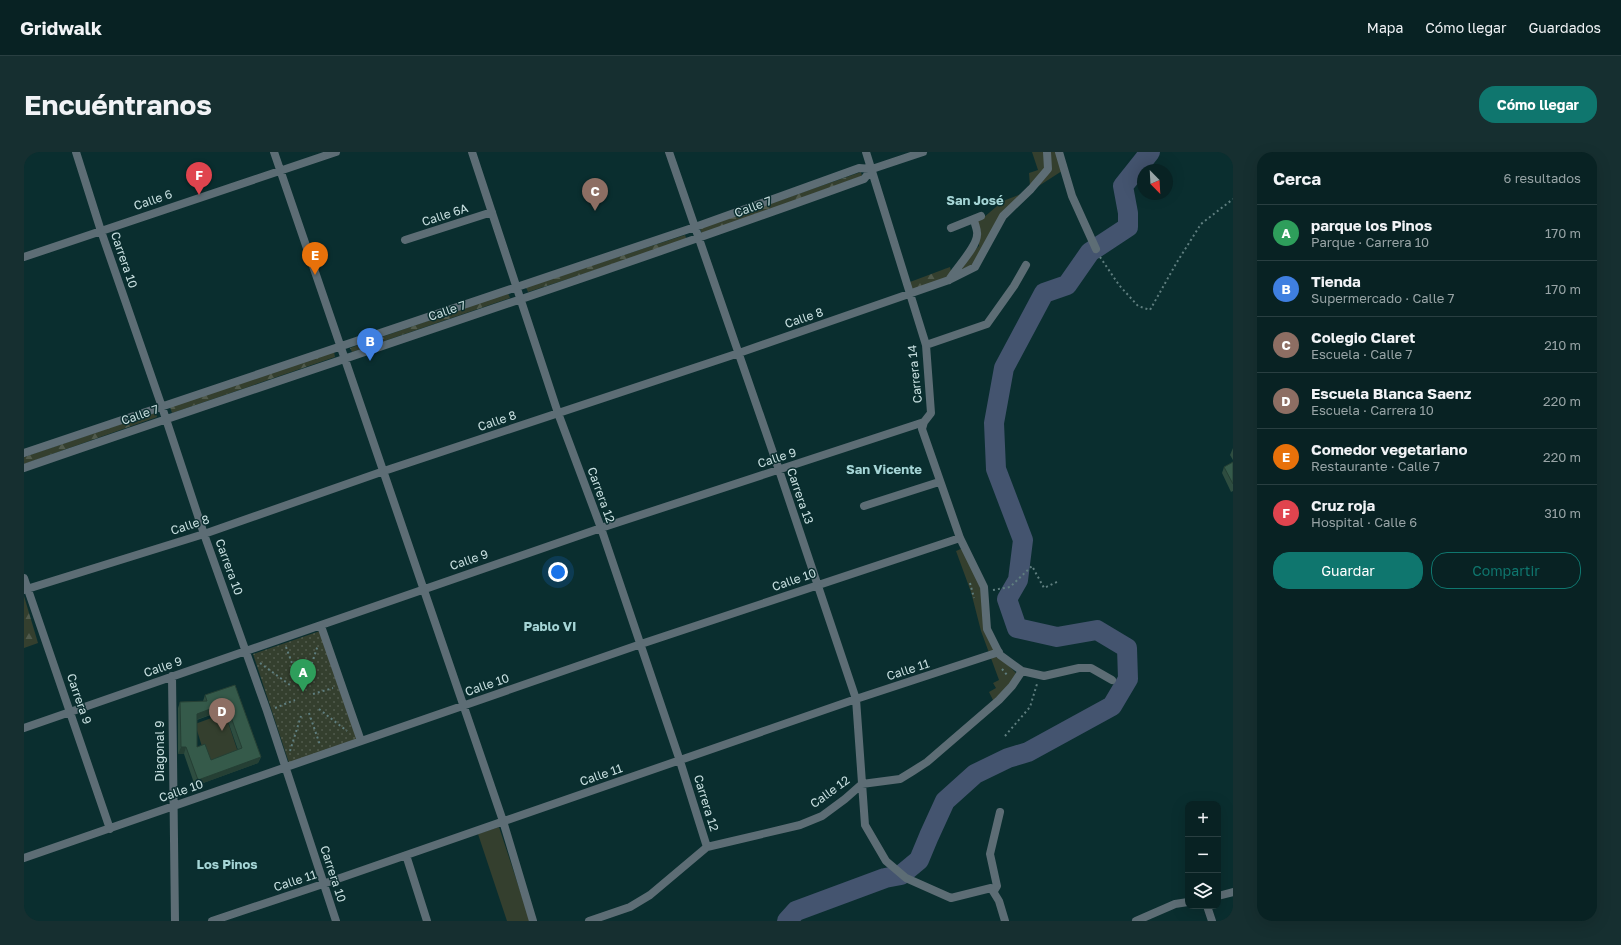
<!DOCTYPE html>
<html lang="es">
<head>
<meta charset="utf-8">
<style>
	body { margin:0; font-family:"Golos Text",sans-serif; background:#162f30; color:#f1f3f6 }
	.controls { position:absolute; right:12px; bottom:12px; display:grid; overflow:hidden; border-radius:8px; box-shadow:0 4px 16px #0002 }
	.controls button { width:36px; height:36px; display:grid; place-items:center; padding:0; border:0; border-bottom:1px solid #293f41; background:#082223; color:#f1f3f6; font:20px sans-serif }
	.compass { position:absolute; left:1113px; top:12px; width:36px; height:36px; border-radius:50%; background:#082223; box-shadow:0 4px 16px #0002; rotate:156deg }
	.you { position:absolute; left:534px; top:420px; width:14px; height:14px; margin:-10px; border:3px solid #fff; border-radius:50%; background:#1a73e8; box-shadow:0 0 0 6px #1a73e833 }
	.badge { display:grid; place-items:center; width:26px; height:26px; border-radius:50%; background:#0f766e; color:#fff; font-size:13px; font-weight:700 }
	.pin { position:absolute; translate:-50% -33px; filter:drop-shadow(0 1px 2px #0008) }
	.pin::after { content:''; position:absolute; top:21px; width:14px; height:12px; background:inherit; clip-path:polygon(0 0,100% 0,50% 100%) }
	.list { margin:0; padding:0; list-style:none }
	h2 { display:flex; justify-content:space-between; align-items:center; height:52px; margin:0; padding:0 16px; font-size:17px }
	h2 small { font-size:13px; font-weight:400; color:#98a4a6 }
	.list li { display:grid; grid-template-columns:26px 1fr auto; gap:12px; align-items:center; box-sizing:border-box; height:56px; padding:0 16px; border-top:1px solid #293f41 }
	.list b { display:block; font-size:15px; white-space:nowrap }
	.list p { margin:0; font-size:13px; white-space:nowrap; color:#98a4a6 }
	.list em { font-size:13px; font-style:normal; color:#98a4a6 }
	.actions { display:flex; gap:8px; padding:12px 16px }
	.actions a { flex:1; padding:9px 0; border:1px solid #0f766e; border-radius:16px; text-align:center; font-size:14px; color:#0f766e }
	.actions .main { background:#0f766e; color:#fff }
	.icon { flex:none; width:22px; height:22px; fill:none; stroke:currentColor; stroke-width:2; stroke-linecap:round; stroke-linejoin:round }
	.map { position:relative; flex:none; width:1209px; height:769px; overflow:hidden; border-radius:16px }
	header { display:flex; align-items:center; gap:24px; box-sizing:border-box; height:56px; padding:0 20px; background:#082223; border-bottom:1px solid #293f41 }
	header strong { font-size:19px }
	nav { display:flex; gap:22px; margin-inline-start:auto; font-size:14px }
	.intro { display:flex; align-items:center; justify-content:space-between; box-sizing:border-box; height:96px; padding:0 24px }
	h1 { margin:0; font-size:28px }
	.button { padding:10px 18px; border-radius:16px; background:#0f766e; color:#fff; font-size:14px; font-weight:700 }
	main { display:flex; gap:24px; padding:0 24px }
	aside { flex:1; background:#082223; border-radius:16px; box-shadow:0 4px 16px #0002 }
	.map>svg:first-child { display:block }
	.green { fill:#343f2e }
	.forest { fill:url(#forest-firs) }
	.park { fill:url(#park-dots) }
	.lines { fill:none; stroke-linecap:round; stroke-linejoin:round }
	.river { stroke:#44546f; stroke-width:20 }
	.path { stroke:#5f7e7f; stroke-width:2; stroke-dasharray:2 3; stroke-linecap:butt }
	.minor { stroke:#5d6d75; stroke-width:8 }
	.wall { fill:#2e4d40; fill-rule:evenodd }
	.shaded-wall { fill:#253f34 }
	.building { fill:#355a4a; stroke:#253f34; fill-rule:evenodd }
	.labels { text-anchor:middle; stroke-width:3; stroke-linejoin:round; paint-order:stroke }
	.street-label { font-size:12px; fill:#c9e0e1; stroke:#0a2e2f }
	.neighbourhood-label { font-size:13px; font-weight:bold; fill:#a5d5d6; stroke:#0a2e2f }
</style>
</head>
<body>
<header>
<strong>Gridwalk</strong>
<nav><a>Mapa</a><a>Cómo llegar</a><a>Guardados</a></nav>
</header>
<div class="intro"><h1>Encuéntranos</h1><a class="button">Cómo llegar</a></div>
<main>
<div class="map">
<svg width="1209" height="769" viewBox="0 0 1209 769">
	<defs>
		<pattern id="forest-firs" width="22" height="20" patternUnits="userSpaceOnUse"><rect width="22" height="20" fill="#343f2e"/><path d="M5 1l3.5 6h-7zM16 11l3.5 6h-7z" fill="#505a4c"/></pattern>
		<pattern id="park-dots" width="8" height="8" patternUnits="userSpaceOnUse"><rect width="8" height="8" fill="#343f2e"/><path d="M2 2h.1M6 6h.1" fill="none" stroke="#505a4c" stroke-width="1.8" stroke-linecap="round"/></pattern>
	</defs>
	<rect width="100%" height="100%" fill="#0a2e2f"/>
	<!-- green -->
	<path class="green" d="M1008,0H1021L1022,16L1006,34L1005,21L1014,18Z
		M1026,0H1033L1038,19L1010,37L1026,17Z
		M1002,40L989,52L949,114L932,124V116L955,94L951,69L959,66L979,49Z
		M939,396L958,437L962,478L976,505L992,521L989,527L970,550L965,540L972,536L969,531L975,528L957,479L947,440L932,399Z
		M201,561L215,603L184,614L171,572Z
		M475,675L506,769H483L454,682Z"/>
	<!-- forest -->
	<path class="forest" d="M837,20L838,24L678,82L676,76Z
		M661,83L663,88L504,140L502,135Z
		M926,115L928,124L888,139L886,130Z
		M484,141L486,146L328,200L326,196Z
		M310,200L311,205L148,261L146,255Z
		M132,260L133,265L0,312V305Z
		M0,444L14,491L0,496Z"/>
	<!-- park -->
	<path class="park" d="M296,479L333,588L265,611L229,502Z"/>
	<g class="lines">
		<!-- river -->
		<path class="river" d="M763,769L772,759L861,726L877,723L895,708L905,684L921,649L951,622L984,606L1004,600L1088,554L1104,527L1103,496L1073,478L1033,485L993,476L983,447L994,428L999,388L972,317L970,271L980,216L1020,141L1043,133L1066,100L1104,75V61L1099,34L1126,0"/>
		<!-- path -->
		<path class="path" d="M1076,105L1095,133L1114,154L1126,158L1153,110L1177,72L1209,47
			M946,431L950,446
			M969,438L986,435L1008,414L1020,436L1035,429
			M262,495L275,530
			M236,511L266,533
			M978,517L984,524
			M283,526L294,493
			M289,542L309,536
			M251,556L271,548
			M295,557L323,579
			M285,561L296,593
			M981,584L1006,555L1013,532
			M266,599L277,564"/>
		<!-- minor -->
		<path class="minor" d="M52,0L77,79L138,255L180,382L243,559L312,769
			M250,0L479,669L509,769
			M448,0L534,261L577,376L656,609L683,695
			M645,0L755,318L832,547L841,673L862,709L882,726L927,746L967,736L975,749L981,769
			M842,0L902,193L907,261L900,270L898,277L936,386L960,435L963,477L976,503L998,519
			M1035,0L1048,44L1072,97
			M927,76L957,64
			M381,88L468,60
			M0,105L312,0
			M925,128C932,116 953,95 953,83C954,79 951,73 950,68
			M902,193L963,172L990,134L1002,113
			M0,301L671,75L835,16L848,17L899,0
			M0,316C280,219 562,128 840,27L848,17
			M840,354L915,330
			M0,426L86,677
			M0,438L180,382L360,319L715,201L925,128L951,115L979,64L1007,37L1024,17L1023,0
			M297,474L337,589
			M148,524L151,769
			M0,576L577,376L900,270
			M382,703L403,769
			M0,706L617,492L936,386
			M970,739L973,734L966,702L976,660
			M1194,744L1209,740
			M1183,754L1188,769
			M188,769L299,732L832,547L975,500
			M565,769L606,755L626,743L683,695L776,673L798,664L821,647L838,632L876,627L889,619L903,610L975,548L988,534L998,519L1020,524L1055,516H1067L1088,528
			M1112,769L1151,752L1164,750"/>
	</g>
	<!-- wall -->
	<path class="wall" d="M1209,296V308L1206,303Z
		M1209,311V339L1207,340L1198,321L1200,315Z
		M211,533L237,605L234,611L171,634L160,602H154V556L156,550L179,549L181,543ZM200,558L214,598L187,608L173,595V568Z"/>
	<!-- shaded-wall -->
	<path class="shaded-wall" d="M202,551L200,558L171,568L173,562Z
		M157,595H162L160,602H154Z
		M237,605L234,611L171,634L174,628Z"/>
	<!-- building -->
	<path class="building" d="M1209,310V332L1200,315Z
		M211,533L237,605L174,628L162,595H157L156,550L183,549L181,543ZM202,551L218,596L187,608L181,592L173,595V562Z"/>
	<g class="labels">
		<!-- street labels -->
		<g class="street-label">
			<text transform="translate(129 48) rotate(-19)" y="4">Calle 6</text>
			<text transform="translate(729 55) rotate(-20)" y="4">Calle 7</text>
			<text transform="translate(421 63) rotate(-18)" y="4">Calle 6A</text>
			<text transform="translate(100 108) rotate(71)" y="4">Carrera 10</text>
			<text transform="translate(423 159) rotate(-19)" y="4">Calle 7</text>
			<text transform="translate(780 166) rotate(-19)" y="4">Calle 8</text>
			<text transform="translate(891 222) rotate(-96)" y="4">Carrera 14</text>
			<text transform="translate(116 263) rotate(-19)" y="4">Calle 7</text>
			<text transform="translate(473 269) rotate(-19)" y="4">Calle 8</text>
			<text transform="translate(753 306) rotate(-18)" y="4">Calle 9</text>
			<text transform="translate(577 343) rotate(70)" y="4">Carrera 12</text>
			<text transform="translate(776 344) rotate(71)" y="4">Carrera 13</text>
			<text transform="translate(166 373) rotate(-18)" y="4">Calle 8</text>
			<text transform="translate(445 408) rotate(-19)" y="4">Calle 9</text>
			<text transform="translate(205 415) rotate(70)" y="4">Carrera 10</text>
			<text transform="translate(770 428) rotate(-19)" y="4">Calle 10</text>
			<text transform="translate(139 515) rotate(-19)" y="4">Calle 9</text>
			<text transform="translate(884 518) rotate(-18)" y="4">Calle 11</text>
			<text transform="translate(463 533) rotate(-19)" y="4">Calle 10</text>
			<text transform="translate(55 547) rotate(71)" y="4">Carrera 9</text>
			<text transform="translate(136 599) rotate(-90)" y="4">Diagonal 9</text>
			<text transform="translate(577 623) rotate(-19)" y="4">Calle 11</text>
			<text transform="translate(157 639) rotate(-19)" y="4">Calle 10</text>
			<text transform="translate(806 640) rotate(-36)" y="4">Calle 12</text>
			<text transform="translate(682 651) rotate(73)" y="4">Carrera 12</text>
			<text transform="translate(309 722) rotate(72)" y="4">Carrera 10</text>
			<text transform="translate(271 729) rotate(-18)" y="4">Calle 11</text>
		</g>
		<!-- neighbourhood labels -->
		<g class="neighbourhood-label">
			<text x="951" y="53">San José</text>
			<text x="860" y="322">San Vicente</text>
			<text x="526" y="479">Pablo VI</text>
			<text x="203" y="717">Los Pinos</text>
		</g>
	</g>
</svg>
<div class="controls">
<button>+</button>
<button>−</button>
<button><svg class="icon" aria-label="layers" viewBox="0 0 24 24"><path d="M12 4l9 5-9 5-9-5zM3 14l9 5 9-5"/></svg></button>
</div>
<svg class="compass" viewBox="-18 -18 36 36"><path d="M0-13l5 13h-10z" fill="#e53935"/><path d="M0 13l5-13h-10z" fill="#98a4a6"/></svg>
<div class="you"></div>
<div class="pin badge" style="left:279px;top:540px;background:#2e9e5b">A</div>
<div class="pin badge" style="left:346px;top:209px;background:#3f7fe0">B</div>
<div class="pin badge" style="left:571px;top:59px;background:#8d6e63">C</div>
<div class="pin badge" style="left:198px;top:579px;background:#8d6e63">D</div>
<div class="pin badge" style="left:291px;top:123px;background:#e8710a">E</div>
<div class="pin badge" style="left:175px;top:43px;background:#e0444e">F</div>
</div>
<aside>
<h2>Cerca<small>6 resultados</small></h2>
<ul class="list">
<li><span class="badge" style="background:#2e9e5b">A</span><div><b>parque los Pinos</b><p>Parque · Carrera 10</p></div><em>170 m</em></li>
<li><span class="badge" style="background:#3f7fe0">B</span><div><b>Tienda</b><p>Supermercado · Calle 7</p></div><em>170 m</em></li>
<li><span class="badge" style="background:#8d6e63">C</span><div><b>Colegio Claret</b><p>Escuela · Calle 7</p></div><em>210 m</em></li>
<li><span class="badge" style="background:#8d6e63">D</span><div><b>Escuela Blanca Saenz</b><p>Escuela · Carrera 10</p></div><em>220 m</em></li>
<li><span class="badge" style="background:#e8710a">E</span><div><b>Comedor vegetariano</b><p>Restaurante · Calle 7</p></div><em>220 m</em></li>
<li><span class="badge" style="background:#e0444e">F</span><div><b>Cruz roja</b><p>Hospital · Calle 6</p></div><em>310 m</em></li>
</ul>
<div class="actions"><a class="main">Guardar</a><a>Compartir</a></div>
</aside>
</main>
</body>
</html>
